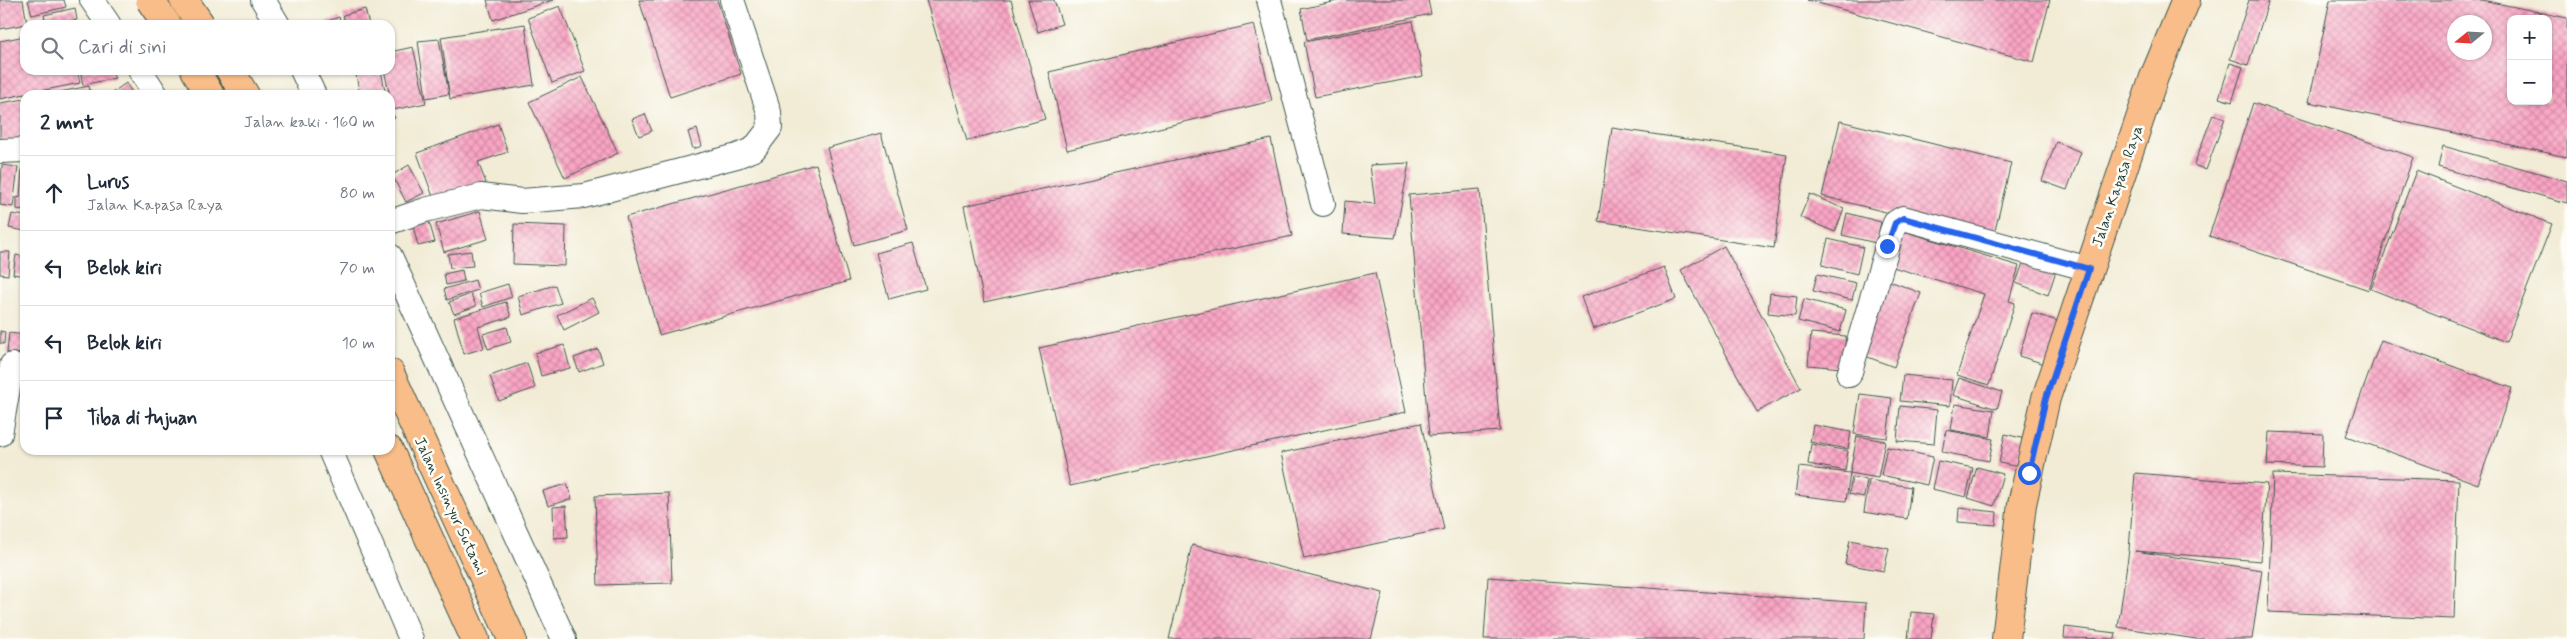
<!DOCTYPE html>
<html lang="id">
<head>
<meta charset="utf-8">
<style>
	body { margin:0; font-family:Mynerve,sans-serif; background:#f6f6f7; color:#1f2937 }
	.controls { position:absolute; right:15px; top:15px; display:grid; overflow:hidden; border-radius:10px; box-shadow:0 1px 4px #0004 }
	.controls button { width:45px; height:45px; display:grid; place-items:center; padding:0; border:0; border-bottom:1px solid #e0e1e3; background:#fff; color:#1f2937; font:25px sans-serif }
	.compass { position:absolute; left:2447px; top:15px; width:45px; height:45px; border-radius:50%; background:#fff; box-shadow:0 1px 4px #0004; rotate:252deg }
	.stop { position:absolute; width:15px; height:15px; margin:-11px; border:4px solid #2563eb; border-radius:50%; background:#fff }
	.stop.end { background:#2563eb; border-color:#fff; box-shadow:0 1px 5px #0008 }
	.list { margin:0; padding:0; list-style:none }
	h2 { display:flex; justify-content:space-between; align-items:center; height:65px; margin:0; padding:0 20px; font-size:21px }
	h2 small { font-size:16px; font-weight:400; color:#747a83 }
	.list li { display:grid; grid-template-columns:32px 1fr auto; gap:15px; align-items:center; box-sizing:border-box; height:75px; padding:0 20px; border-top:1px solid #e0e1e3 }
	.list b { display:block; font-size:19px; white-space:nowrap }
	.list p { margin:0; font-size:16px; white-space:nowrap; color:#747a83 }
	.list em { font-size:16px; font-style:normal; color:#747a83 }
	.icon { flex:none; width:28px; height:28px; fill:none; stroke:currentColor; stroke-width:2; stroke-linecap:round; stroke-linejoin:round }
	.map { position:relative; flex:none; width:2567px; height:639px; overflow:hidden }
	.search { position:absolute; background:#fff; box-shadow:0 1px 4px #0004; left:20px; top:20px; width:375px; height:55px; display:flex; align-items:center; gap:12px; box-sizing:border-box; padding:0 18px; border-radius:15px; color:#747a83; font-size:19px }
	.panel { position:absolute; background:#fff; box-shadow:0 1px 4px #0004; left:20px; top:90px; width:375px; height:365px; border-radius:15px }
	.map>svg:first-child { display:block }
	.building { fill:url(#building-cross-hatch); fill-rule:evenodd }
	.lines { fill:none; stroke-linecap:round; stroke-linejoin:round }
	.minor-casing { stroke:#3f574c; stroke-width:26 }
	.major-casing { stroke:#3f574c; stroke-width:30 }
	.highway-casing { stroke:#3f574c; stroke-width:30 }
	.minor { stroke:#fff; stroke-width:24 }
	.major { stroke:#f8bd89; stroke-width:28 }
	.highway { stroke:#f8bd89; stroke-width:28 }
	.highway-bridge-casing { stroke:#3f574c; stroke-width:30; stroke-linecap:butt }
	.highway-bridge { stroke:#f8bd89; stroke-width:28 }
	.route { stroke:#2563eb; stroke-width:6 }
	.labels { text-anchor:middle; stroke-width:5; stroke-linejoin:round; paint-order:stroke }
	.street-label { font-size:15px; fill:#1f3d34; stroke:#fdfcf7 }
</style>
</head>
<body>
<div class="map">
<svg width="2567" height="639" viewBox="0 0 2567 639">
	<defs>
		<pattern id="building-cross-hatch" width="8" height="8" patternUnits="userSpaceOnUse" patternTransform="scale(1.25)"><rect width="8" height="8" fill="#fba5c5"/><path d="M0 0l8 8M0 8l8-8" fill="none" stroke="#cb88a1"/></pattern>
	</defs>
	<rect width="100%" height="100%" fill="#fdfcf7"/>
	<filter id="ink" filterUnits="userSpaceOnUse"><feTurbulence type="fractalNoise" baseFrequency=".02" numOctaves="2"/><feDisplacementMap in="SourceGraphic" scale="10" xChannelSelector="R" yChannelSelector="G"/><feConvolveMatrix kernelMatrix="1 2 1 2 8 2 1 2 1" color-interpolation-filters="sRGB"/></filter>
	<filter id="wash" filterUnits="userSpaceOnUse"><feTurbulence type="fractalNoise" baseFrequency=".0096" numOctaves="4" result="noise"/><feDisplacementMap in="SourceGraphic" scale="20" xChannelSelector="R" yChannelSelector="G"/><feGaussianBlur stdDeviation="1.12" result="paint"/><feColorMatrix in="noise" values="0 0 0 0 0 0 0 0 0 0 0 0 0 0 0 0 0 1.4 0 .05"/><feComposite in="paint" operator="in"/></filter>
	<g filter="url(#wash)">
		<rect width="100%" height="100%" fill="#f2ecd6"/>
		<g id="blocks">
			<!-- building -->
			<path class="building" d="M0,0H23L27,24L0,29Z
				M28,0H64L66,7L32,15Z
				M487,0H553L493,20Z
				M639,0H717L741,74L670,97Z
				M926,0H1011L1045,119L967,141Z
				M1028,0H1054L1062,24L1038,32Z
				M1342,0H1428L1431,14L1307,40L1301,9Z
				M1807,0H2050L2034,62Z
				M2249,0H2269L2248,65L2230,59Z
				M2330,0H2482L2567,18V157L2309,102ZM2511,19H2548V101H2511ZM2454,22H2484V52H2454Z
				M560,6L585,71L552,83L528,18Z
				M75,8L77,20L46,25L44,15Z
				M365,9L369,25H346L343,15Z
				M339,17L342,25H316Z
				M1413,21L1423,76L1315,97L1304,42Z
				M525,24L534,85L450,99L441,37Z
				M1254,24L1272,101L1067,150L1049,72Z
				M25,36V70H77L80,83L0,99V41Z
				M439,39L449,94L426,98L418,41Z
				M413,47L426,103L393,110L384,70H390V52Z
				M2230,63L2243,67L2232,102L2219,98Z
				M80,70H110L115,78L83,85Z
				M355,70H381L385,91L360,95Z
				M582,77L618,153L565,178L529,102Z
				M126,83L134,95H109Z
				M89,86L91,95H50V94Z
				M25,99V138L0,141V103Z
				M2253,103L2413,157L2369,290L2209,236Z
				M390,109L395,118L390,120Z
				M645,114L652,131L639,136L632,119Z
				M2213,114L2225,118L2206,170L2194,165Z
				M1840,121L2011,163L1993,239L1822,196Z
				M498,124L508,152L478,162L486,183L435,202L417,153Z
				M1612,128L1787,154L1774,248L1598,221Z
				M697,129L702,146L693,149L688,132Z
				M881,133L908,230L854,245L827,148Z
				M1271,139L1292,236L984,302L964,206Z
				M2056,142L2081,152L2067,190L2042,181Z
				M2443,146L2567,181V203L2438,167Z
				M1409,163L1395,238L1343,234L1345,201L1375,204L1370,165Z
				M816,164L849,281L659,335L626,217Z
				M2,165L18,167L13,207L0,205Z
				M409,165L424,193L406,202L392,175Z
				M22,167H25V210L17,209V197L20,198Z
				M2416,171L2552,224L2506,342L2371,289Z
				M1480,189L1500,431L1429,436L1409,195Z
				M1810,194L1844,209L1835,232L1800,217Z
				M480,211L488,239L444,252L436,224Z
				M1847,213L1881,222L1876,243L1842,235Z
				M12,214L25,216V231L9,228Z
				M428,218L435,242L418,246L412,222Z
				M514,224L566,226L565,266L513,264Z
				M1897,229L2019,266L2009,301L2015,303L1989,385L1957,375L1984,294L1886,265Z
				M1828,239L1863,247L1857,274L1822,265Z
				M913,243L926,289L889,299L876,253Z
				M1724,246L1801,388L1757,412L1681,270Z
				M471,251L473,266L450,268L448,254Z
				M0,252H10L8,275L0,274Z
				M16,255L25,257V276L13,274Z
				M2024,260L2056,271L2048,295L2016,283Z
				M1664,267L1676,299L1593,329L1581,297Z
				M462,270L464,281L446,285L444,274Z
				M1375,273L1406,412L1070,486L1039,348Z
				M1817,274L1856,283L1852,300L1813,291Z
				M475,280L478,290L447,300L444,289Z
				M1887,280L1921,293L1894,367L1860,354Z
				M508,284L512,297L483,307L479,293Z
				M555,285L561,303L523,315L518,296Z
				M1770,293L1797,296L1795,316L1768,313Z
				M471,294L476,306L454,314L449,302Z
				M592,298L599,312L564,330L557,315Z
				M1804,299L1846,310L1840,332L1798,321Z
				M506,302L511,317L478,327L484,348L464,354L454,318Z
				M2032,313L2061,322L2048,365L2019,356Z
				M507,327L511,342L488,349L483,334Z
				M0,331L5,332L4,344L0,343Z
				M9,333L25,335V354L7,353Z
				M1811,333L1846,336L1842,368L1808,365Z
				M2381,340L2512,388L2478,484L2346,436Z
				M564,345L570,368L541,376L535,353Z
				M598,349L603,363L579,372L574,358Z
				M527,363L535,388L499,401L490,376Z
				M1903,375L1952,380L1950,406L1900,401Z
				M1959,378L2002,392L1997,409L1953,395Z
				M1860,394L1892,398L1887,438L1854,434Z
				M1955,404L1994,410L1990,437L1951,430Z
				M1900,406L1937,410L1934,444L1897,441Z
				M1421,423L1444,529L1304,559L1281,453Z
				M1813,425L1851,432L1848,449L1810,442Z
				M1946,430L1993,439L1989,461L1942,452Z
				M2269,432L2323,434L2322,467L2267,465Z
				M2005,434L2025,439L2019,467L1999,463Z
				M1857,436L1885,441L1878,478L1850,473Z
				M1811,444L1848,451L1845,471L1808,464Z
				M1887,447L1933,457L1927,485L1881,475Z
				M1938,461L1973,468L1966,497L1932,489Z
				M1799,467L1850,473L1846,501L1795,495Z
				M1977,467L2003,474L1994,506L1968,498Z
				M2135,473L2267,484L2261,561L2135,551L2262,570L2252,639H2196L2118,627L2129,550Z
				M2273,474L2459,480L2454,619L2268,612Z
				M1852,477L1867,480L1864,497L1849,494Z
				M1869,480L1911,487L1907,519L1864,512Z
				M567,484L572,499L548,506L543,491Z
				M669,493L672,583L598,585L595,496Z
				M566,506L568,537L554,538L553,507Z
				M1959,508L1997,512L1996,525L1958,522Z
				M1850,540L1889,548L1884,571L1845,564Z
				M1192,545L1383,593L1371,639H1169Z
				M1488,577L1866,603L1864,639H1484Z
				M1911,612L1934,614L1931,639H1908Z
				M2065,627L2116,633L2115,639L2064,638Z"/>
		</g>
	</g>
	<g filter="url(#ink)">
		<use href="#blocks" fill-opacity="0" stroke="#3f574c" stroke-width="1"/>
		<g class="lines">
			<!-- minor casing -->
			<g class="minor-casing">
				<path id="minor" d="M92,0L109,25
					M263,0L278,25
					M1269,0L1323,204
					M140,70L156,95
					M302,70L314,95
					M0,151L25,150
					M390,222L425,210L481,196L522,201L584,196L737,156L754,149L770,128L769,112L732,0
					M390,256L564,639
					M1849,375L1892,231L1895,223L1903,218L2089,269
					M0,434L12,365
					M330,450L411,639"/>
			</g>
			<!-- major casing -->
			<g class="major-casing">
				<path id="major" d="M2006,639L2022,504L2046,398L2154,77L2186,0"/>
			</g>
			<!-- highway casing -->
			<g class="highway-casing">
				<path id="highway" d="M195,70L210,95
					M230,70L245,95
					M390,373L512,639
					M389,450L475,639"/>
			</g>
			<!-- minor -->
			<use href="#minor" class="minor"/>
			<!-- major -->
			<use href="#major" class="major"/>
			<!-- highway -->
			<use href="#highway" class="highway"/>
			<!-- highway-bridge casing -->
			<g class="highway-bridge-casing">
				<path id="highway-bridge" d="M150,0L167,25
					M184,0L201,25"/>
			</g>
			<!-- highway-bridge -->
			<use href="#highway-bridge" class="highway-bridge"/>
		</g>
	</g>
	<g class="lines" filter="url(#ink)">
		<!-- route -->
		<path class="route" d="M1887,246L1895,223L1903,218L2089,269L2046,398L2029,473"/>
	</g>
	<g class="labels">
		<!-- street labels -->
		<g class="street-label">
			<text transform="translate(2117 186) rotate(-71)" y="5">Jalan Kapasa Raya</text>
			<text transform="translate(451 506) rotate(65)" y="5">Jalan Insinyur Sutami</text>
		</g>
	</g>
</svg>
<div class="controls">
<button>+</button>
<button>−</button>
</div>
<svg class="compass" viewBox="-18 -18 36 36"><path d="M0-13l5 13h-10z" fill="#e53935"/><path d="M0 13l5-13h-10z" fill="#747a83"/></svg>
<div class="stop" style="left:2029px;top:473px"></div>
<div class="stop end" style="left:1887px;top:246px"></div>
<div class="search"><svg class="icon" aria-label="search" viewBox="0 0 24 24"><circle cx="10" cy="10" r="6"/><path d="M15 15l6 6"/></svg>Cari di sini</div>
<section class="panel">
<h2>2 mnt<small>Jalan kaki · 160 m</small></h2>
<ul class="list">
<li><svg class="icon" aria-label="ahead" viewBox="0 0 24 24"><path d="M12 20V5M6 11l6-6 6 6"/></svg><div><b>Lurus</b><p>Jalan Kapasa Raya</p></div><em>80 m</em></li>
<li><svg class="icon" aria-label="left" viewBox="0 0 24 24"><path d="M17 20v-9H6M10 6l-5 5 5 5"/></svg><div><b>Belok kiri</b></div><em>70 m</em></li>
<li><svg class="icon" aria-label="left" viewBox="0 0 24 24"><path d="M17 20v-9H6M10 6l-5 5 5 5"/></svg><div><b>Belok kiri</b></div><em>10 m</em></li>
<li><svg class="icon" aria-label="arrive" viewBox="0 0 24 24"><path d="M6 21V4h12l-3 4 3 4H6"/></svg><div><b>Tiba di tujuan</b></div></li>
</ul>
</section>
</div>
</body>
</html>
